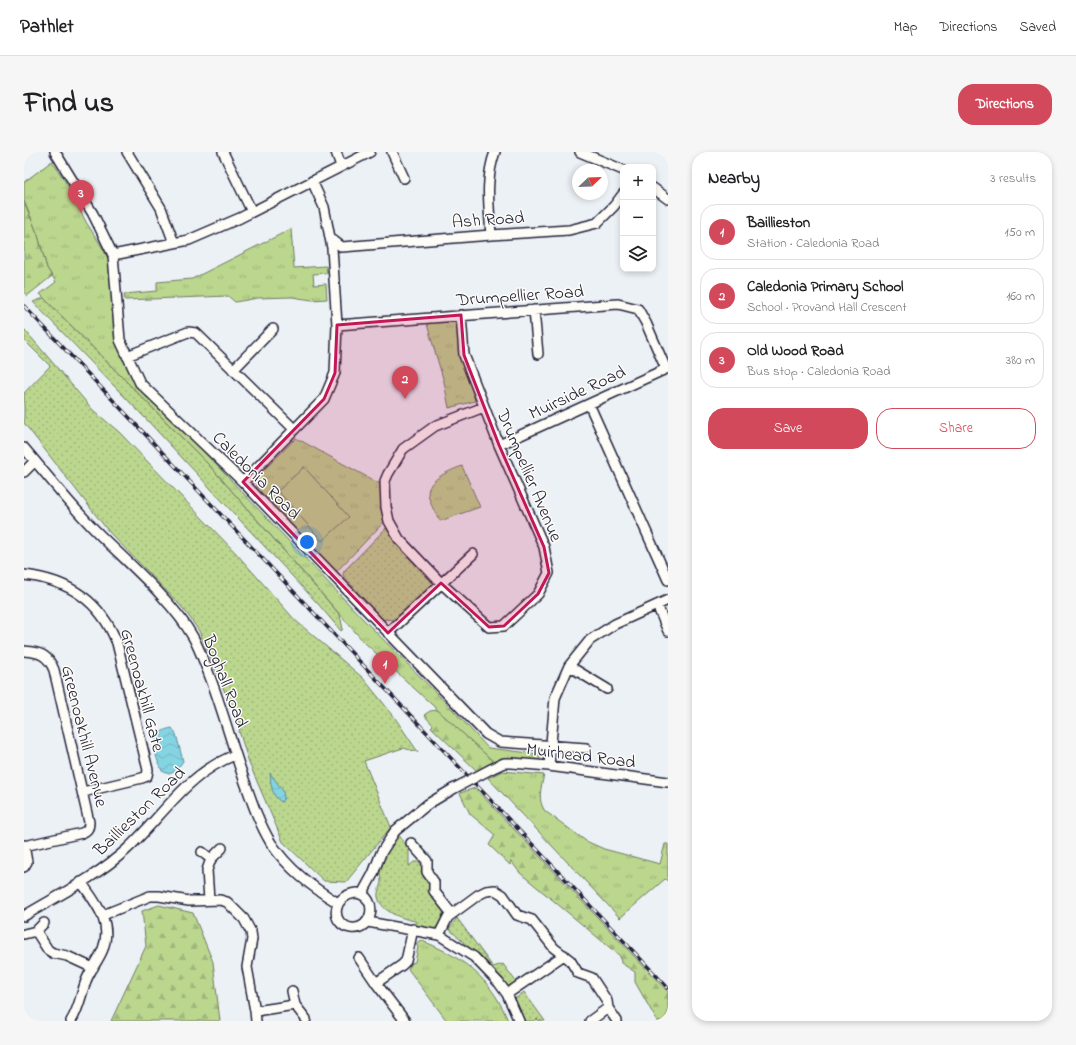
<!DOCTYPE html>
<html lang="en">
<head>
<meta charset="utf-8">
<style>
	body { margin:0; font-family:"Indie Flower",sans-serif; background:#f6f6f6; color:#202124 }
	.controls { position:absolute; right:12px; top:12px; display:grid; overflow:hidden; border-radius:8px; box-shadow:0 2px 6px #0003 }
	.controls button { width:36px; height:36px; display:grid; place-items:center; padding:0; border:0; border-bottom:1px solid #e0e0e0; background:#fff; color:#202124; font:20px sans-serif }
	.compass { position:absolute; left:548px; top:12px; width:36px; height:36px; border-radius:50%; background:#fff; box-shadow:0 2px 6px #0003; rotate:67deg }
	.you { position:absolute; left:283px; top:390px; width:14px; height:14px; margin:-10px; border:3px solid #fff; border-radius:50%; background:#1a73e8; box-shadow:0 0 0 6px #1a73e833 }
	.badge { display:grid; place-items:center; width:26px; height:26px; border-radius:50%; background:#d1495b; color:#fff; font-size:13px; font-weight:700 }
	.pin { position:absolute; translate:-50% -33px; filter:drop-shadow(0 1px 2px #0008) }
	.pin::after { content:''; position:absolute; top:21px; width:14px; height:12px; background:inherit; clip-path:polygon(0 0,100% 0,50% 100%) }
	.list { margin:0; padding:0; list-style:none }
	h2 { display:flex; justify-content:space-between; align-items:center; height:52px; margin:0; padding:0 16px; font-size:17px }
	h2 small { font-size:13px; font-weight:400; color:#757577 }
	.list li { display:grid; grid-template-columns:26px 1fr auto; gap:12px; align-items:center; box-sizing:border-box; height:56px; margin:0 8px 8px; padding:0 8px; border:1px solid #e0e0e0; border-radius:16px }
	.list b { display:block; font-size:15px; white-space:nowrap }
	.list p { margin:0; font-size:13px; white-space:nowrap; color:#757577 }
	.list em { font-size:13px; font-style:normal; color:#757577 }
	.actions { display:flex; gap:8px; padding:12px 16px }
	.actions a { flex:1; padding:9px 0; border:1px solid #d1495b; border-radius:16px; text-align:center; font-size:14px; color:#d1495b }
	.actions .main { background:#d1495b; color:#fff }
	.icon { flex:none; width:22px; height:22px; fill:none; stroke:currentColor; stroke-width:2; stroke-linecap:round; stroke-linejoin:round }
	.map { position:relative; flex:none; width:644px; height:869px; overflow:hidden; border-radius:16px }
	header { display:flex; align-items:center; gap:24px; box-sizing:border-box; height:56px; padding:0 20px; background:#fff; border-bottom:1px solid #e0e0e0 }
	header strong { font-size:19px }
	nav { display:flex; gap:22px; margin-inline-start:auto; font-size:14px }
	.intro { display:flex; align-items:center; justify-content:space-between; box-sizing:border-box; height:96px; padding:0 24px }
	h1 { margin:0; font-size:28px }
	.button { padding:10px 18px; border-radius:16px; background:#d1495b; color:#fff; font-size:14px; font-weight:700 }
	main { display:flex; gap:24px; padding:0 24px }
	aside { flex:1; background:#fff; border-radius:16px; box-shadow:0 2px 6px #0003 }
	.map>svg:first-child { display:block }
	.grass { fill:url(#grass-dots); stroke:#6e7c64 }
	.forest { fill:url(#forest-firs); stroke:#6e7c64 }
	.park { fill:url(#park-tufts); stroke:#6e7c64 }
	.pitch { fill:#bbd68d; stroke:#6e7c64 }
	.water { fill:url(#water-waves); stroke:#5d8d9f }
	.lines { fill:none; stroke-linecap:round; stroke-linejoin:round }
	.minor-casing { stroke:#22223b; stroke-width:12 }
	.minor { stroke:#fdfcf7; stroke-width:9 }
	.rail-casing { stroke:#22223b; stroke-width:3.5 }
	.rail { stroke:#fdfcf7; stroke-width:2; stroke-dasharray:6; stroke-linecap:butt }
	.minor-bridge-casing { stroke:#22223b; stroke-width:12; stroke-linecap:butt }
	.minor-bridge { stroke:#fdfcf7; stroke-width:9 }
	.marked { fill:#c2185b; fill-opacity:0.2; stroke:#c2185b; stroke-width:3; stroke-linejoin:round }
	.labels { text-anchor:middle; stroke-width:3; stroke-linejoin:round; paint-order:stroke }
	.street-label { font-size:18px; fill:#22223b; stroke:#fdfcf7 }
</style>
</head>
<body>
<header>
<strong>Pathlet</strong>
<nav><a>Map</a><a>Directions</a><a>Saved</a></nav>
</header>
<div class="intro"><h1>Find us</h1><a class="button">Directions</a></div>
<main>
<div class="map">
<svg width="644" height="869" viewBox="0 0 644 869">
	<defs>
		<pattern id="grass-dots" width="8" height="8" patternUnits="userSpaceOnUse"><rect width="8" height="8" fill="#bbd68d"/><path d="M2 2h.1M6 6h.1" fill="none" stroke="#a0b77b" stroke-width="1.8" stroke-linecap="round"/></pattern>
		<pattern id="forest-firs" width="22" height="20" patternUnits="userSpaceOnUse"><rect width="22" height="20" fill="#bbd68d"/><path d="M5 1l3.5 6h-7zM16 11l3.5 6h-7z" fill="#a0b77b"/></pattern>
		<pattern id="park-tufts" width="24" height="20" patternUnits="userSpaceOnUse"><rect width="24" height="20" fill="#bbd68d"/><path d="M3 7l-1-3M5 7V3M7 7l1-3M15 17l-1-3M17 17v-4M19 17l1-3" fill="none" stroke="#a0b77b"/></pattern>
		<pattern id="water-waves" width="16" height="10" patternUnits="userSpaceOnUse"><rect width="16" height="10" fill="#85d4e2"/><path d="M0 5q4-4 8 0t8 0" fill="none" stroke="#73b6c3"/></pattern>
	</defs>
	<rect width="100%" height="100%" fill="#ecf1f6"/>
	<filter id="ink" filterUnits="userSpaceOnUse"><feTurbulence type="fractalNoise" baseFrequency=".025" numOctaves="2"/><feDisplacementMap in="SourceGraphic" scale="8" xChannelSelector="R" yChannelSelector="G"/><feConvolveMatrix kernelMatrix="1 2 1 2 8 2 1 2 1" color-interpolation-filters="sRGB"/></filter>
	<g filter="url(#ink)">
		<!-- grass -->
		<path class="grass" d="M20,146L186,314L316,463L319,477L317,479L295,453L121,266L9,150Z
			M0,177L69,258L95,280L211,400L271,468L339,526L369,563L394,600L379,596L340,609L367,675L322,730L300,729L259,690L225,611L215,579L217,574L210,554L205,550L175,479L164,463L156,453L85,380L0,271V241L26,214L0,188Z
			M364,374L413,430L373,468L356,467L319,423L320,419Z
			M374,682L385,697V714L390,710H395L398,714L397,720L405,731L404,739L421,762L412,776L408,777L392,773L391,769C379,767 357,760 354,745C353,741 356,735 357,730C357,727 356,724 356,721C356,706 366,693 374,682Z
			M433,766L469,815L479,812L493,831L487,836H484L471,819L425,777Z
			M500,840L521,869H515L513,867L511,869H499L491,847Z"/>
		<!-- forest -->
		<path class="forest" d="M0,49L14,83L23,116L28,124L3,144L0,140Z
			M414,558L472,612L453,619L407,575L409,573L400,563L406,559Z
			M451,636L644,840V869H633L611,830V820L597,811L596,804L496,721L487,709L486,713L465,693L471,683L446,662L436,641Z
			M135,753L169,761L189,810L196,869H87L122,794L118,759Z"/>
		<!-- park -->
		<path class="park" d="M28,9L44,34L62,70L78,95L85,109L88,148L93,184L99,208L112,231L179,299L340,468L430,559L464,596L514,602L516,604V608L513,610L472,612L340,490L186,314L16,142L32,130L23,116L14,83L0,49V30Z
			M267,77L270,116L302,114L303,121L289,122L290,133L302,132L303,147L288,148L268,145L234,146L211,150L204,144L101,148L100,142L133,139V130L168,127Z
			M431,167L442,220L446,231L451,249L425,256L420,230L402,169Z
			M272,286L356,332L357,357L361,369L312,420L233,338V325Z
			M438,314L456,355L416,369C412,362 407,354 405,346C399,329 425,319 438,314Z
			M478,619L520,623C517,636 513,648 521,659L562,689L580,697L636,712L641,692H644V729L641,727L596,766L464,626Z
			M396,788C437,804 468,826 484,869H423L384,817L388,811L391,810L394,795L392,792Z"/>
		<!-- pitch -->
		<path class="pitch" d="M280,315L325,365L298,389L254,339Z"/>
		<!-- water -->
		<path class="water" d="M148,576L152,582L159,609L152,619L145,622L138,619C136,614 133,608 132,603C131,596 133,593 131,586C136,580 141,577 148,576Z
			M246,621L259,639L260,646L257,650C247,643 247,632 246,621Z"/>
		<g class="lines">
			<!-- minor casing -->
			<g class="minor-casing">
				<path id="minor" d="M31,0L69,62L89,103L96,188L116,231L219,330L462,582L476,590L562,596
					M103,0L137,56L150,91
					M199,0L228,60
					M312,0L317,14
					M368,0L380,26
					M556,0L599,18
					M629,36L644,47
					M467,83C465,54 461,27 471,0
					M306,86L318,95L467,83L545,78L573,71L590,54L599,42
					M89,103L165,88L216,66L346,0
					M510,158L514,202
					M437,163L440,203L475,293L520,395L525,421L514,442L480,474L465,475L417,431L375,387L365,369L362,355L361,329L364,322L379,297L411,274L460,255
					M313,173L594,152L614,157L622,171L642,217
					M103,204L164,180L172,181L270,277
					M209,218L249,177
					M565,252L644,428
					M475,293L644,216
					M0,296C24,324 47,354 73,380C104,411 148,448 169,485C177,500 183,517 189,533C201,566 210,600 222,633C229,653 236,673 247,691C264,717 288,735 314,751
					M0,320L11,309
					M219,330L300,247L311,221L313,173L308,96L300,55L288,29
					M0,423C44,428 76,448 93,491L124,618L123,624L118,626L59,640
					M633,453L644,479
					M364,481L449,402
					M0,499C16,500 24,503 30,518L65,670C65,676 64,678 58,681L0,694
					M545,514L583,537
					M525,614L531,546L545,514L566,488L591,472L644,448
					M467,617L480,611H488L525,614L644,630
					M387,691L403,709V720L410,730V739L428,762
					M0,693L3,710L0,715
					M178,700L187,707
					M333,741C355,745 349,779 327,776C306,773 307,743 333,741Z
					M338,742L349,722L357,701L371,679L404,652L429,637
					M185,748L183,718L187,707L198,696
					M79,763L126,744H135L165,749L196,748L203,750L220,767L227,780L228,787L223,815L231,859L232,869
					M0,764C35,743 72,725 102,698C139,664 162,622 211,603
					M344,770L415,783L450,805L475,831L483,842L495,869
					M12,779L24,798L29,801L43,804L69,816
					M0,782L12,779L20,771
					M415,783L424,765L454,743L462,739L471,738L479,743L493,763L508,768L530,796L546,808L554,821L568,826L583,849L584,856L593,869
					M335,806L352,831
					M268,839L271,853L282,867
					M483,842L540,803
					M231,859L271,853
					M47,869C55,857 57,842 62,829C66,818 75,808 79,797C89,770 71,750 57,730
					M381,869L352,831L378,813L382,809L389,777
					M566,869L584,856"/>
			</g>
			<!-- minor -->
			<use href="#minor" class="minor"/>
			<!-- rail casing -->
			<g class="rail-casing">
				<path id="rail" d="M0,154L644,836"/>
			</g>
			<!-- rail -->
			<use href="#rail" class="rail"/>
			<!-- minor-bridge casing -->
			<g class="minor-bridge-casing">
				<path id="minor-bridge" d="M429,637L467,617"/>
			</g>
			<!-- minor-bridge -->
			<use href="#minor-bridge" class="minor-bridge"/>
		</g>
	</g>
	<!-- marked area -->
	<path class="marked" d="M437,163L440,203L475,293L520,395L525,421L514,442L480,474L465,475L417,431L364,481L219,330L300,247L311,221L313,173Z"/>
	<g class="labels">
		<!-- street labels -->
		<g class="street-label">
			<text transform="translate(464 67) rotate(-4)" y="6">Ash Road</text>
			<text transform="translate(496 143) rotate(-4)" y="6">Drumpellier Road</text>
			<text transform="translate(553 240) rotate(-25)" y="6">Muirside Road</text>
			<text transform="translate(233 323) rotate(45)" y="6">Caledonia Road</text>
			<text transform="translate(506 323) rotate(67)" y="6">Drumpellier Avenue</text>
			<text transform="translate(202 529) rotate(69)" y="6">Boghall Road</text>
			<text transform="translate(119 538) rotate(75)" y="6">Greenoakhill Gate</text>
			<text transform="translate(61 584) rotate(76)" y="6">Greenoakhill Avenue</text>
			<text transform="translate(557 603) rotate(7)" y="6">Muirhead Road</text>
			<text transform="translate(115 659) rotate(-44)" y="6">Baillieston Road</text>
		</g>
	</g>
</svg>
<div class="controls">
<button>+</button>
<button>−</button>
<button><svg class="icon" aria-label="layers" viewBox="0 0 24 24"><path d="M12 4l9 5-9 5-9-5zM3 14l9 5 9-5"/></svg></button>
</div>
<svg class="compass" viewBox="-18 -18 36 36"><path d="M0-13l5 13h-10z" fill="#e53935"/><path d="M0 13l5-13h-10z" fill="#757577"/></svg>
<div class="you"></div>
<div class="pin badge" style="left:361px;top:532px">1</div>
<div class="pin badge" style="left:381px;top:247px">2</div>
<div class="pin badge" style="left:57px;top:61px">3</div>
</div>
<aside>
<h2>Nearby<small>3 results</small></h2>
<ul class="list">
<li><span class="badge">1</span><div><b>Baillieston</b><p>Station · Caledonia Road</p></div><em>150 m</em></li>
<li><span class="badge">2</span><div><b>Caledonia Primary School</b><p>School · Provand Hall Crescent</p></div><em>160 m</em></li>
<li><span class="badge">3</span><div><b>Old Wood Road</b><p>Bus stop · Caledonia Road</p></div><em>380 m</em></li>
</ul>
<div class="actions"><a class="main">Save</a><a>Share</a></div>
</aside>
</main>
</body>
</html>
